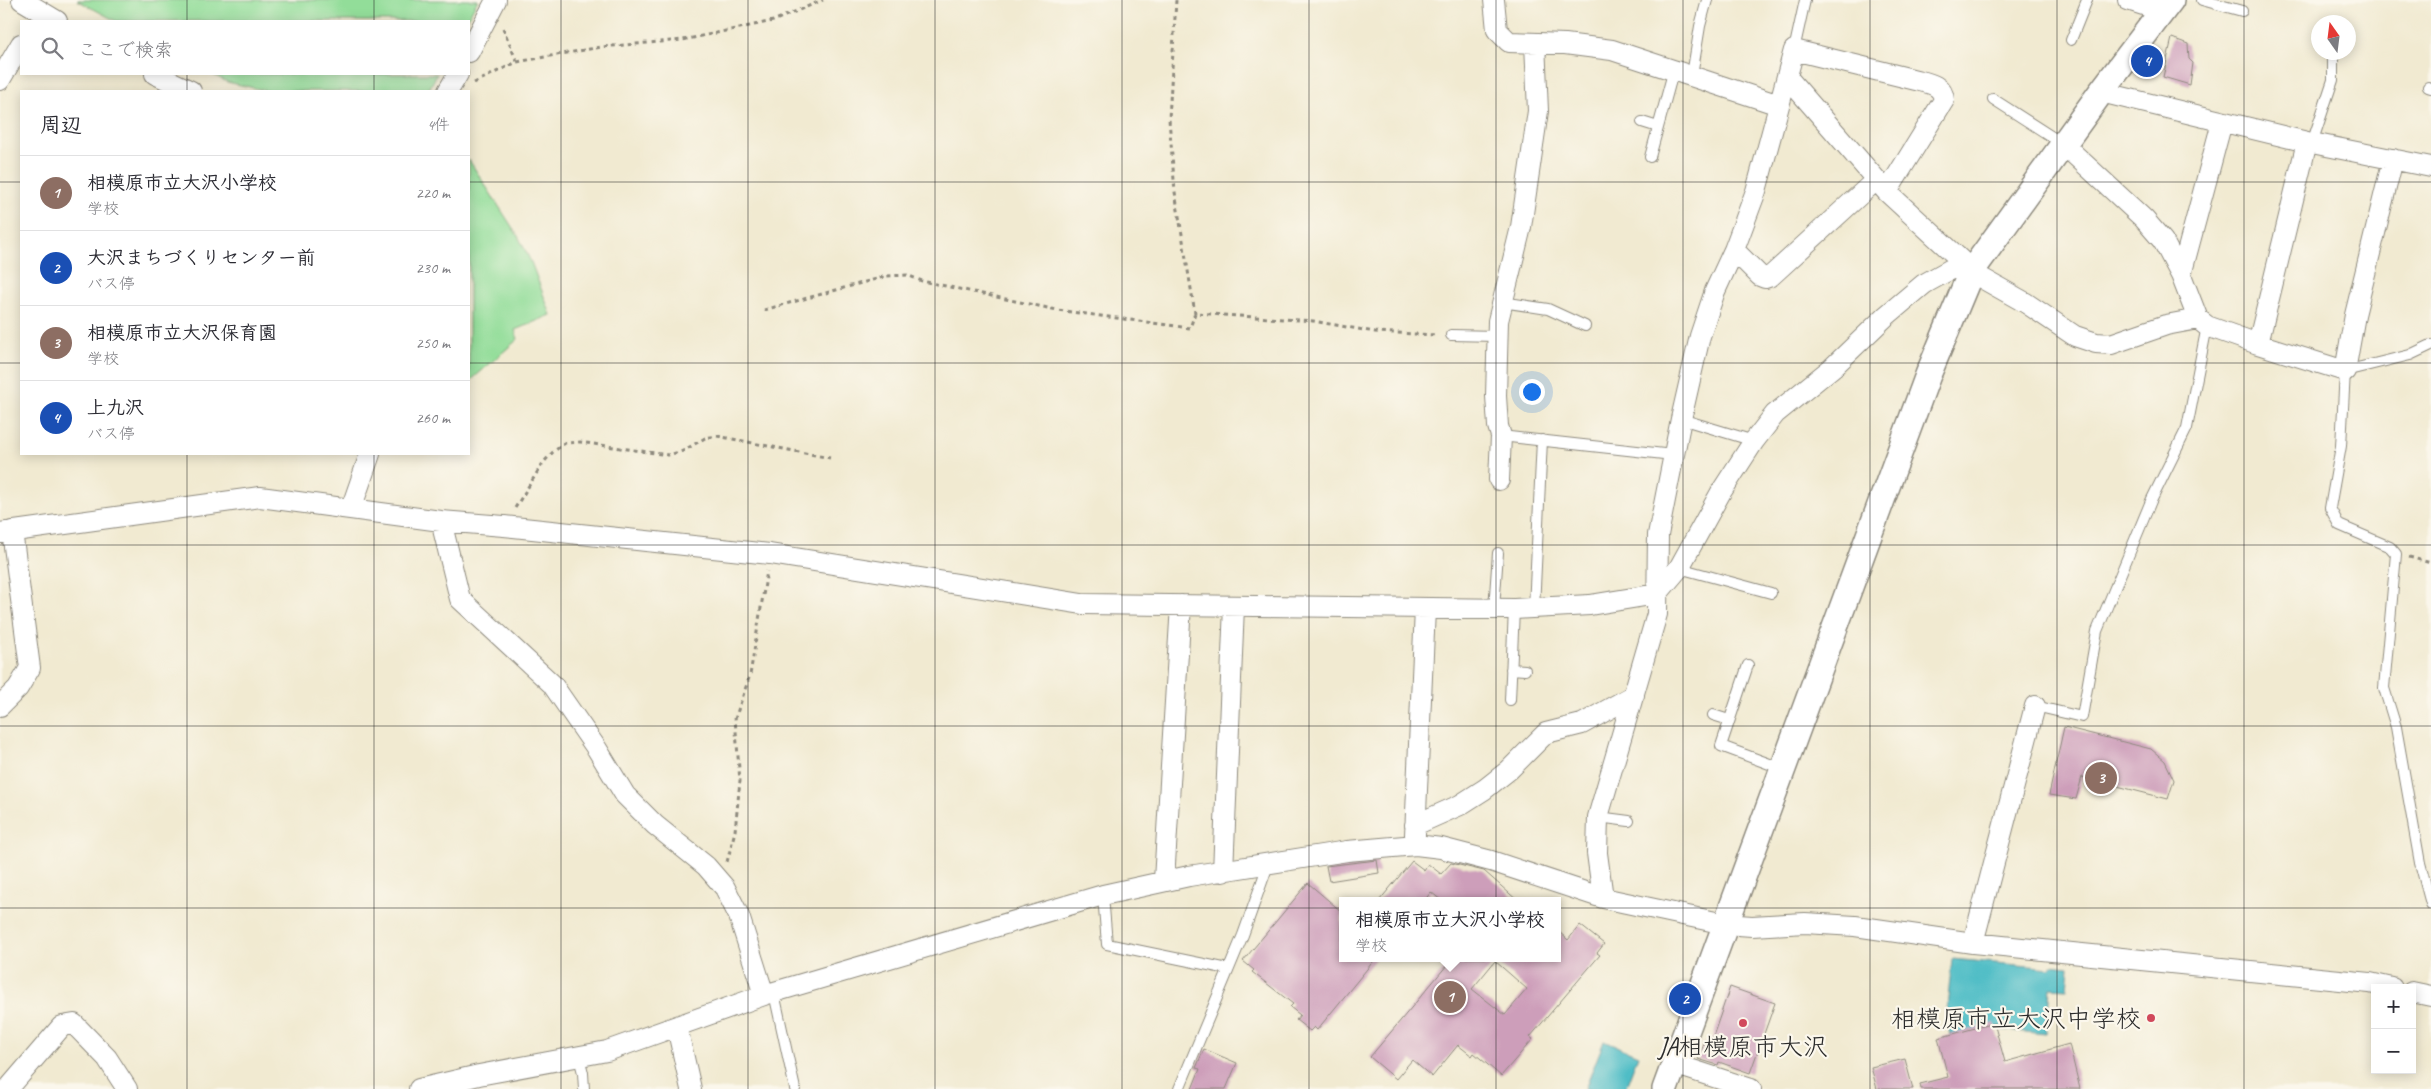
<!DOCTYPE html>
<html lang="ja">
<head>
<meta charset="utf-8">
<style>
	body { margin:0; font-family:Caveat,"Klee One",sans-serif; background:#f2f2f3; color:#2b2b33 }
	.controls { position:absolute; right:15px; bottom:15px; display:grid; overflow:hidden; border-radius:0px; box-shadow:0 2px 12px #0003 }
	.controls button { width:45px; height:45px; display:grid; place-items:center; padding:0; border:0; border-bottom:1px solid #e1e1e2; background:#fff; color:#2b2b33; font:25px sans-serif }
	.compass { position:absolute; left:2311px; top:15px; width:45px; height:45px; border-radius:50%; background:#fff; box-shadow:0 2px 12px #0003; rotate:346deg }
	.you { position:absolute; left:1531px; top:391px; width:18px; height:18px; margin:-12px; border:4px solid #fff; border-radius:50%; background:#1a73e8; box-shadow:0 0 0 8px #1a73e833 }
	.badge { display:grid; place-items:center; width:32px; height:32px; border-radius:50%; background:#d1495b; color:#fff; font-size:16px; font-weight:700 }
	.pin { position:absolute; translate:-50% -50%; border:2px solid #fff; box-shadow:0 1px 5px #0006 }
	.popup { position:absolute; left:1339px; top:897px; width:222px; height:65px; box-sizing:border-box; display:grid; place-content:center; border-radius:0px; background:#fff; filter:drop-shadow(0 1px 4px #0005); font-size:16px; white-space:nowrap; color:#7c7c81 }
	.popup b { font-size:19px; color:#2b2b33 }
	.popup::after { content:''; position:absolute; left:50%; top:100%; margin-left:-10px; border:10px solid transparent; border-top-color:#fff }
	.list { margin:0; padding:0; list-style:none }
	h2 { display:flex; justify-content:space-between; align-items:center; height:65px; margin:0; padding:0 20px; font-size:21px }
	h2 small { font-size:16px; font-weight:400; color:#7c7c81 }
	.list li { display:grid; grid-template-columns:32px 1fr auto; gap:15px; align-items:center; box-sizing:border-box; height:75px; padding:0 20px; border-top:1px solid #e1e1e2 }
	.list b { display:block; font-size:19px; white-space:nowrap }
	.list p { margin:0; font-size:16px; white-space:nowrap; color:#7c7c81 }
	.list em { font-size:16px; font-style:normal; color:#7c7c81 }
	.icon { flex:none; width:28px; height:28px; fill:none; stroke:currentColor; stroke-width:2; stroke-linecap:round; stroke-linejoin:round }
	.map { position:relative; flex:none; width:2431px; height:1089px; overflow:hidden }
	.search { position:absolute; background:#fff; box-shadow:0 2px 12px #0003; left:20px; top:20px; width:450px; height:55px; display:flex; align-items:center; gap:12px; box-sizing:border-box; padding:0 18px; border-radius:0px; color:#7c7c81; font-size:19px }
	.panel { position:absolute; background:#fff; box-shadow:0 2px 12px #0003; left:20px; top:90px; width:450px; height:365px; border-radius:0px }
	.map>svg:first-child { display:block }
	.green { fill:#92dd99; stroke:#5e8462 }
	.water { fill:#4fbdc6; stroke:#3d7478 }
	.building { fill:#cd9eba; fill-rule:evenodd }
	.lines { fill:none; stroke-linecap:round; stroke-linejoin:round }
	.service-casing { stroke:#8e8a7e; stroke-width:12 }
	.minor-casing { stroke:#8e8a7e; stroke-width:22 }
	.tertiary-casing { stroke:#8e8a7e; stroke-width:28 }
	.path { stroke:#8e8a7e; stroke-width:3; stroke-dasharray:4 4; stroke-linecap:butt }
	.service { stroke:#fff; stroke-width:10 }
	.minor { stroke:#fff; stroke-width:20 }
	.tertiary { stroke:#fff; stroke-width:25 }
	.grid { fill:none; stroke:#2b2b2b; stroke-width:1; stroke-opacity:0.55 }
	.poi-dot { fill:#d1495b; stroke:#fbf7ec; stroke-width:2 }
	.labels { text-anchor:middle; stroke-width:4.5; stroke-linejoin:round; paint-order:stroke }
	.poi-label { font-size:25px; fill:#2b2b2b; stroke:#fbf7ec; text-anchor:end }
</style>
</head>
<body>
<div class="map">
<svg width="2431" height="1089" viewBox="0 0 2431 1089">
	<rect width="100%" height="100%" fill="#fbf7ec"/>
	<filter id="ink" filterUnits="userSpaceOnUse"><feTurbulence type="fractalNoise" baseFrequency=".02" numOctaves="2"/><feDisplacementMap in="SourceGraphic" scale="10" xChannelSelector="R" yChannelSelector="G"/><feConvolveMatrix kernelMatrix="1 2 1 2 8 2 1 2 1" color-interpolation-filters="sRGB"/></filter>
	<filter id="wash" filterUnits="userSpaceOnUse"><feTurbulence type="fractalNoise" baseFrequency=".0096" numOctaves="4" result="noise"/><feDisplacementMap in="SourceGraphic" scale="20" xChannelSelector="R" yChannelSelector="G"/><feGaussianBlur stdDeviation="1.12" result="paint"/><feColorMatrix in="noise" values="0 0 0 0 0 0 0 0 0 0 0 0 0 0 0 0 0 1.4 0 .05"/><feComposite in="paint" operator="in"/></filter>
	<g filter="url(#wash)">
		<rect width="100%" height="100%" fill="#f1ead1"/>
		<!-- green -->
		<path class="green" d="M77,0H478L466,21H116Z
			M212,74H437L428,91H268L227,82Z
			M469,160L518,236L531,262L551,315L515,330L518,339L469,382Z"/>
		<!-- water -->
		<path class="water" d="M1952,959L2051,968V965L2069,967L2067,989L2050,988L2046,1034L1995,1029L1950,1035L1946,1018Z
			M1604,1041L1638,1055L1625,1089H1585Z"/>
		<g id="blocks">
			<!-- building -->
			<path class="building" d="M2172,38L2188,44L2189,59L2193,63L2190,85L2163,77Z
				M2064,727L2151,749L2165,761L2174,780L2168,799L2082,777L2076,799L2049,795Z
				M1377,860L1379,873L1329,881L1326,866Z
				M1412,861L1424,870L1428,864L1441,874L1451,863L1484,871L1518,901H1442L1431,892L1424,901H1379Z
				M1308,883L1342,912V958H1376L1317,1030L1314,1027L1310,1031L1296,1020L1300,1015L1290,1007L1293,1004L1252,972L1254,970L1243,961Z
				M1580,925L1604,944L1597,953L1600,955L1530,1037L1533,1039L1501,1076L1474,1053L1472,1056L1458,1045L1432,1077L1412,1060L1396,1079L1370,1057L1453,958H1558V931L1568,940ZM1495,961L1527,989L1505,1015L1472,989Z
				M1730,987L1775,1003L1750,1073L1719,1062L1718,1065L1698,1059L1704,1043L1710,1045Z
				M1994,1023L2005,1062L2069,1044L2080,1089H1921L1920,1084L1948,1077L1938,1038Z
				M1204,1049L1237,1063L1226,1089H1192L1200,1069L1196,1068Z
				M1905,1059L1913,1089H1877L1871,1067Z"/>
		</g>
	</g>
	<g filter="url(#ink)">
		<use href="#blocks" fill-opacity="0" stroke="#8e8a7e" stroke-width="1"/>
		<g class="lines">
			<!-- service casing -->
			<g class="service-casing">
				<path id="service" d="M2202,0L2242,11
					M2071,40L2087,0
					M1794,50L1805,0
					M1692,75L1700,26L1707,0
					M2428,87L2431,88
					M1993,99L2063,144
					M1642,122L1658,127
					M2312,143L2333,80V57
					M1650,157L1674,69
					M1502,302L1548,309L1585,326
					M1451,335L1497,336
					M2431,345L2410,355L2345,371L2341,446L2330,508L2339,525L2390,547L2396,554L2384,688L2396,727L2420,863L2431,904
					M1681,419L1754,441
					M1501,436L1673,455
					M1679,568L1771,593
					M1534,608L1542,440
					M1494,609L1498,553
					M1748,665L1721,746L1783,769
					M1511,669L1525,670
					M1510,700L1514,609
					M2035,706L2082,717L2097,631L2151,501L2187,428L2207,326
					M1713,715L1729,720
					M1598,817L1629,821
					M1103,895L1107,944L1228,969
					M774,993L795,1089
					M579,1057L583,1073L584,1089
					M1179,1089L1243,935L1268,865"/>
			</g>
			<!-- minor casing -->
			<g class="minor-casing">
				<path id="minor" d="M22,0L57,21
					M1494,0L1497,30L1509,42L1565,44L1612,50L1779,105
					M2128,0L2162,11
					M469,52L496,0
					M155,74L191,91
					M1787,77L1887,192L1963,262L1971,272
					M0,80L21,44
					M448,91L458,74
					M2101,92L2307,142L2431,167
					M2063,144L2144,219L2163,241L2181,275L2198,319L2207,326L2258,344L2345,371L2355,315L2393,159
					M1734,250L1760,276L1765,278L1771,276L1876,180
					M2181,275L2222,122
					M2258,344L2307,142
					M1499,480L1501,436L1498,426L1496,396L1498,321L1521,227L1538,111L1535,43
					M351,509L370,454
					M441,521L460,599L552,684L597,749L625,795L655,825L706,866L725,888L739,916L764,995
					M0,533L260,497L441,521L504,526L770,554L1082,604L1514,609L1590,605L1657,594L1679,568L1721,492L1754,441L1775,414L1833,367L1886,316L1924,284L1951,269H1960L1971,272L2026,303L2075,336L2096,343L2111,344L2166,325L2198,319
					M0,706L18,688L30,668L12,531
					M1415,825L1460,805L1485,789L1509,770L1546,733L1582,724L1634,695
					M1415,835L1425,609
					M1223,872L1234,606
					M1164,880L1181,605
					M1603,898L1597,853L1598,817L1657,614L1658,535L1681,419L1700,336L1715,291L1734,250L1756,191L1794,50L1916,80C1929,83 1943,85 1944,100L1887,192
					M1973,943L2035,706
					M2412,992L2431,996
					M677,1027L691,1089
					M1674,1064L1751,1089
					M8,1089L62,1026L74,1024L107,1058L127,1089
					M419,1089L479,1075L607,1051L764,995L1103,895L1189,876L1347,851L1416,845L1441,848L1491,861L1603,898L1725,924L1752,926L1805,923L1855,926L1973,943L2370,983L2392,988"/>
			</g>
			<!-- tertiary casing -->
			<g class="tertiary-casing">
				<path id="tertiary" d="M1665,1089L1928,375L1971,272L2101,92L2171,0"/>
			</g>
			<!-- path -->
			<path class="path" d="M1176,0L1169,119L1175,192L1195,313
				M503,28L517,62
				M474,83L517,62L601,47L683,40L773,21L823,0
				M764,310L887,276L907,275L922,281L1057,310L1190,328L1195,313L1313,321L1375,332L1437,335
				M515,508L543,463L553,452L565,443L580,442L668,455L683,451L705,438L717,436L830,458
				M2409,557L2431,563
				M727,862L735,831L740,781L735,719L750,675L767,571"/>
			<!-- service -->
			<use href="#service" class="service"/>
			<!-- minor -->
			<use href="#minor" class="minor"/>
			<!-- tertiary -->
			<use href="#tertiary" class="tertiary"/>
		</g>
	</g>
	<!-- grid -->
	<path class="grid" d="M187,0V21M374,0V21M561,0V1089M748,0V1089M935,0V1089M1122,0V1089M1309,0V1089M1496,0V1089M1683,0V1089M1870,0V1089M2057,0V1089M2244,0V1089M187,74V91M374,74V91M0,182H21M469,182H2431M0,363H21M469,363H2431M187,454V1089M374,454V1089M0,545H2431M0,726H2431M0,908H2431"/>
	<!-- markers -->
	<g class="poi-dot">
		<circle cx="2151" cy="1018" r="5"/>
		<circle cx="1743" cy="1023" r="5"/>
	</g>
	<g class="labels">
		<!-- poi labels -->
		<g class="poi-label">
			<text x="2141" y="1027">相模原市立大沢中学校</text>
			<text x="1743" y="1055" text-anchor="middle">JA相模原市大沢</text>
		</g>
	</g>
</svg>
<div class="controls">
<button>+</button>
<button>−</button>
</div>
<svg class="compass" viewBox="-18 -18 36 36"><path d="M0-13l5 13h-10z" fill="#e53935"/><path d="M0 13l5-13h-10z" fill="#7c7c81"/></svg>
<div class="you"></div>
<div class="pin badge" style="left:1450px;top:997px;background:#8d6e63">1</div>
<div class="popup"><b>相模原市立大沢小学校</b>学校</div>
<div class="pin badge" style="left:1685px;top:999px;background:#1a4fb4">2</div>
<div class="pin badge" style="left:2101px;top:778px;background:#8d6e63">3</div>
<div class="pin badge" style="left:2147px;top:61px;background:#1a4fb4">4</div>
<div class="search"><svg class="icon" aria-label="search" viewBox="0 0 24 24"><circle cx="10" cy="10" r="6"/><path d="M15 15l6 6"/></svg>ここで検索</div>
<section class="panel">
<h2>周辺<small>4件</small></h2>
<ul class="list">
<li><span class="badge" style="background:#8d6e63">1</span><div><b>相模原市立大沢小学校</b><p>学校</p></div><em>220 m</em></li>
<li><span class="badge" style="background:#1a4fb4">2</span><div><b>大沢まちづくりセンター前</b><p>バス停</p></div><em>230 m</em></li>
<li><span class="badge" style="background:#8d6e63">3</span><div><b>相模原市立大沢保育園</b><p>学校</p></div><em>250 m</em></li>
<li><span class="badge" style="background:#1a4fb4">4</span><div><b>上九沢</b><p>バス停</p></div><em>260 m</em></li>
</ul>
</section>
</div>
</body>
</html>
